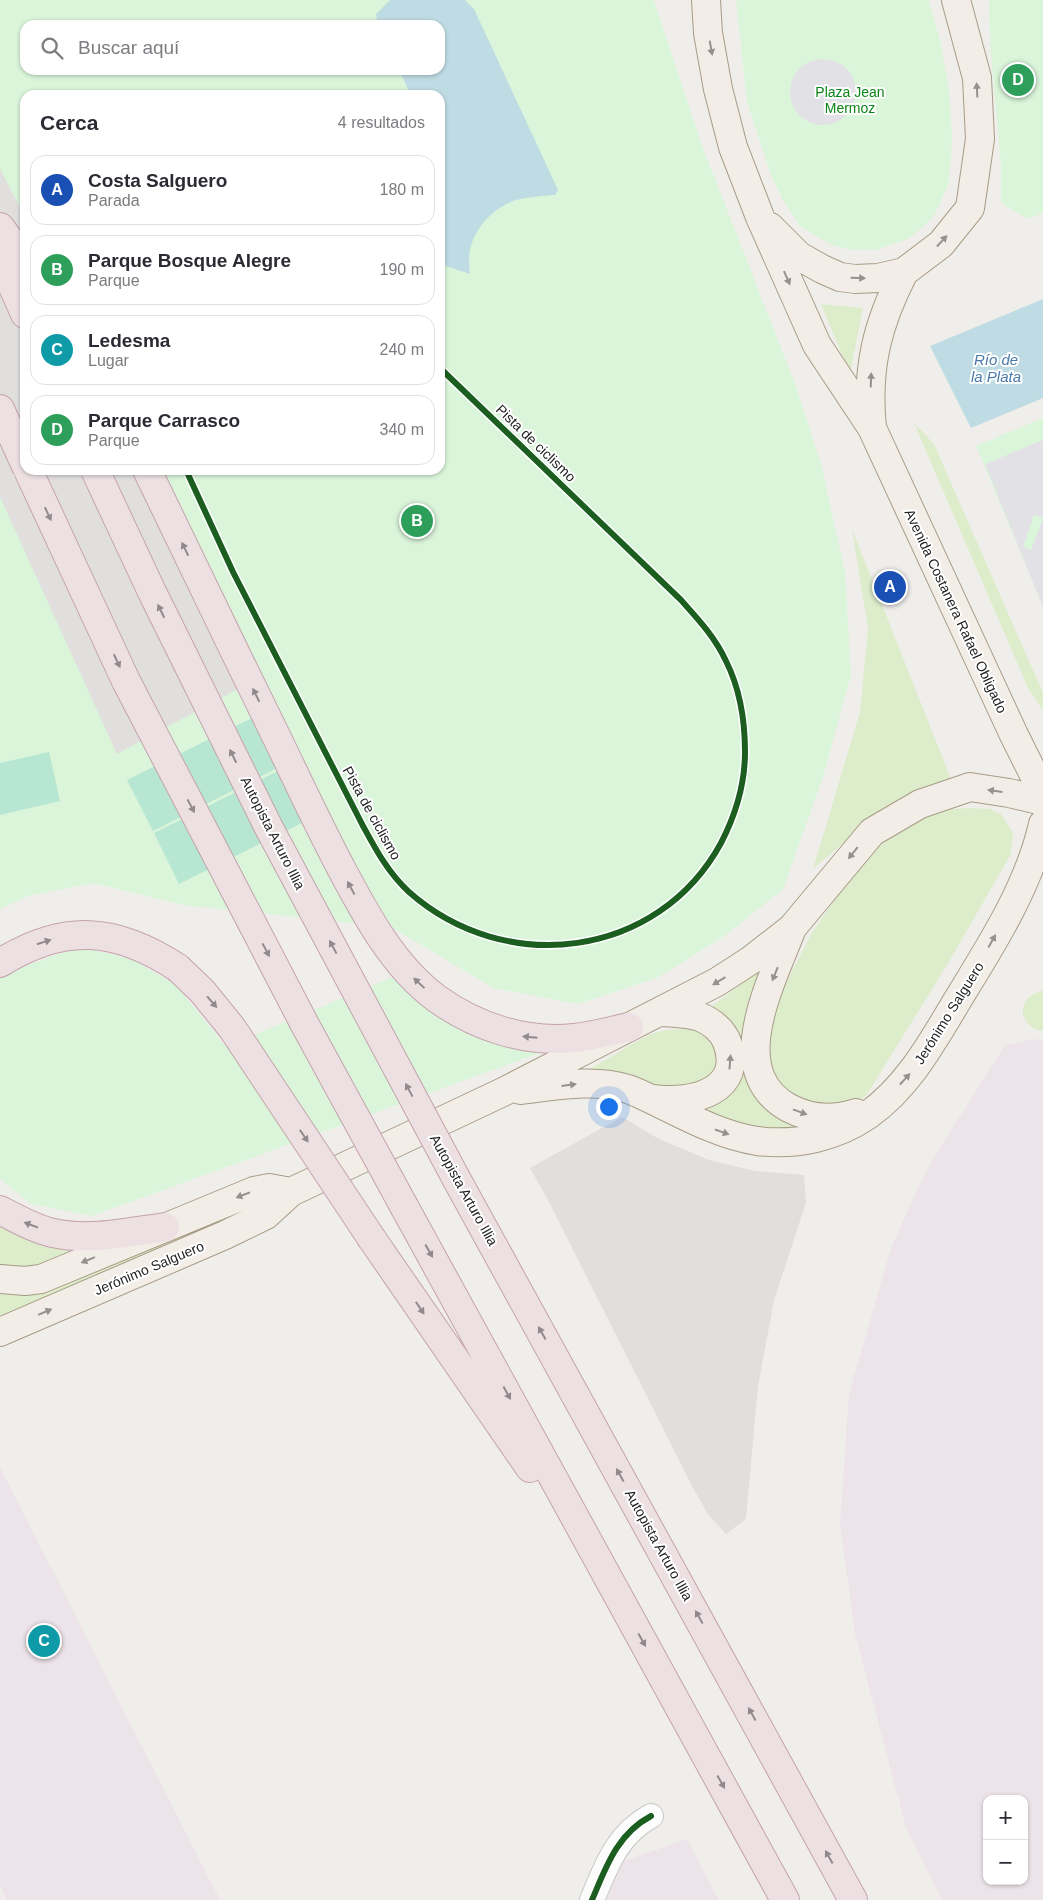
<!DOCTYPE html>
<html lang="es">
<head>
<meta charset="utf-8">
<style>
	body { margin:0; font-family:Arial,sans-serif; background:#f7f7f7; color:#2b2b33 }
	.controls { position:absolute; right:15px; bottom:15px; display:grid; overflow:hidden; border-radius:10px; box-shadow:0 1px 4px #0004 }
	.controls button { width:45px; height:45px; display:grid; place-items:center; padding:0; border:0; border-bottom:1px solid #e1e1e2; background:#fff; color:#2b2b33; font:25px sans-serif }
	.you { position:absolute; left:608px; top:1106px; width:18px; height:18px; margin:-12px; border:4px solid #fff; border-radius:50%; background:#1a73e8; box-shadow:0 0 0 8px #1a73e833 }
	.badge { display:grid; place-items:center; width:32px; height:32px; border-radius:50%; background:#6a6968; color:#fff; font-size:16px; font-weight:700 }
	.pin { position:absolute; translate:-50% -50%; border:2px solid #fff; box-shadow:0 1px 5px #0006 }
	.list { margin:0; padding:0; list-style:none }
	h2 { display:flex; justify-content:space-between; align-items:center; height:65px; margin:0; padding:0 20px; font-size:21px }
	h2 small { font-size:16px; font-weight:400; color:#7c7c81 }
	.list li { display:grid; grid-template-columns:32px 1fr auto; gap:15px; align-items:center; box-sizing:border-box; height:70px; margin:0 10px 10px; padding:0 10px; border:1px solid #e1e1e2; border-radius:15px }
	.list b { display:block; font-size:19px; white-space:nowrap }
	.list p { margin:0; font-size:16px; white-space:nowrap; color:#7c7c81 }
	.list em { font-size:16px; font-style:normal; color:#7c7c81 }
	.icon { flex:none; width:28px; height:28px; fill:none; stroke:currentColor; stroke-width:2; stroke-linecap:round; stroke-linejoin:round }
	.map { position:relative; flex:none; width:1043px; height:1900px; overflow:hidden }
	.search { position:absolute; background:#fff; box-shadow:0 1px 4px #0004; left:20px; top:20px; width:425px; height:55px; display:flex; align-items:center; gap:12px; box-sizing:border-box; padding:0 18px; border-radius:15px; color:#7c7c81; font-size:19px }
	.panel { position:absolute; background:#fff; box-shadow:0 1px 4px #0004; left:20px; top:90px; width:425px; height:385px; border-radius:15px }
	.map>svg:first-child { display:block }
	.industrial { fill:#ede4e9; fill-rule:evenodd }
	.grass { fill:#ddeccb }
	.park { fill:#daf5da; fill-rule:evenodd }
	.pitch { fill:#b7e6d2 }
	.parking { fill:#e0dfde }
	.plaza { fill:#e2e1e5; fill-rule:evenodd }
	.water { fill:#bfdbe3 }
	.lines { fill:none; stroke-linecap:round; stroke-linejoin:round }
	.minor-casing { stroke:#c9c8c7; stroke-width:26 }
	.major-casing { stroke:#a79c86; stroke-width:30 }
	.highway-casing { stroke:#c5a2ac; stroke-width:30 }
	.minor { stroke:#fdfcfc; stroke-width:24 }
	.major { stroke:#f3ede7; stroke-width:28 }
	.highway { stroke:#ece0e2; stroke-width:28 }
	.highway-bridge-casing { stroke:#c5a2ac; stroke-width:30; stroke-linecap:butt }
	.highway-bridge { stroke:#ece0e2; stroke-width:28 }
	.cycleway-casing { stroke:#fff; stroke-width:9 }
	.cycleway { stroke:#1b5e20; stroke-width:6 }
	.oneway { fill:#95928e }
	.oneway2 { fill:#918a8c }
	.labels { text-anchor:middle; stroke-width:4; stroke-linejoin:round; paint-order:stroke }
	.park-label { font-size:14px; fill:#0c8416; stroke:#fff }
	.street-label { font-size:14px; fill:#222; stroke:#fff }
	.water-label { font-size:15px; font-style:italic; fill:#4a7aab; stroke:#fff }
</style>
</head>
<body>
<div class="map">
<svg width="1043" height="1900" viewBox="0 0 1043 1900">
	<rect width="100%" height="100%" fill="#f0eeeb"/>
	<!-- industrial -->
	<path class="industrial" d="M1035,1039L1043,1041V1900H942L906,1828L855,1634L840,1524L849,1393L891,1248L916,1192L934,1157L1005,1045ZM987,1799H1024V1881H987Z
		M0,1467L220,1900H7L0,1886Z
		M687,1839L719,1900H606L624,1861Z"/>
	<!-- grass -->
	<path class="grass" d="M821,304L863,308L850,374Z
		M914,423L934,444L1043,693V711L1028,688Z
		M852,529L951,779C894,794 857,832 813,869L860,712L868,629Z
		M969,808L991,809L1001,814L1013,833L1011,854L950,960L866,1096L852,1104L803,1106L771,1079L767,1029L785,985L810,936L868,851L915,818L942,810Z
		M769,963L752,1000L773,1112L789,1125L809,1133H760L704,1111L730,1096L739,1080L707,1010Z
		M1041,991H1043V1031C1017,1027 1016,998 1041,991Z
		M685,1029C712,1031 710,1038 722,1060L700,1087H658L641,1080L588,1070L648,1035L665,1030Z
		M291,1192L0,1332V1210L53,1233Z"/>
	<!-- park -->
	<path class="park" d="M0,0H654L701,143L797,389L822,468L845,573L851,675L823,777L783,889L726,935L659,977L578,1004L493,988L391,927L183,905L93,883L28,896L0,909ZM25,25H440V70H25ZM25,95H440V470H25Z
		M736,0H929L941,45L949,91L952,135L951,159L948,185L934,216L921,229L907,239L876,250H854L835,246L817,237L800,226L783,200L771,175L747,102Z
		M989,0H1043V213L1028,219L1001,203V166L990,41Z
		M1043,418V607L976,446Z
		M78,947L130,958L176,985L226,1047L395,976L470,1032L507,1047H556L92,1216L31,1204L0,1179V977L3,974Z"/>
	<!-- pitch -->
	<path class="pitch" d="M276,706L301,756L153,831L127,780Z
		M49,752L60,801L0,815V763Z
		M302,759L328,810L179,884L154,833Z"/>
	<!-- parking -->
	<path class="parking" d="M0,169L25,217V470H156L262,676L117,754L0,497Z
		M622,1117L659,1139L709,1160L755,1171L804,1175L806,1203L774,1300L758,1386L746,1519L726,1534L707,1513L692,1486L549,1202L530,1168Z"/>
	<!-- plaza -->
	<path class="plaza" d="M790 92a33 33 0 1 1 66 0a33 33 0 1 1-66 0Z
		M1043,440V607L985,464ZM1034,515L1043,518L1031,550L1023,547Z"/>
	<!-- water -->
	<path class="water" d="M390,0H465L474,9L558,190L555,195C542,196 528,197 516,200C497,206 478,224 472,243C468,252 469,264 470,274L440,264V95H411L399,70H440V25H378L376,14Z
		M1043,299V398L971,428L930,346Z"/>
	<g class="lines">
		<!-- minor casing -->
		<g class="minor-casing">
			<path id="minor" d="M592,1900C606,1867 617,1834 651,1816"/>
		</g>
		<!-- major casing -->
		<g class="major-casing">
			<path id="major" d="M706,0L708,33L718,89L733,147L760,217L817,345L872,428L1014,735L1043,793
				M770,227L799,256L822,269L840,277L855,279L878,278L904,272L941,244L970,208L980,139L977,78L956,0
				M872,428C866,369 877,324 904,272
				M792,928C773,980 722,1071 789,1108C810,1119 834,1120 856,1113
				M520,1090C555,1086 593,1078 628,1089C642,1094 656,1102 669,1108C697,1122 726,1136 757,1141C797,1146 836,1137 868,1115C910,1085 934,1039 960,996C993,942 1029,886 1043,824
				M655,1099C692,1104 745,1091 727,1042C723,1031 711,1021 700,1017C688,1013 674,1013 662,1012
				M0,1279L25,1281L41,1279L254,1191L269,1188L291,1192
				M0,1332L225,1235L266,1215L291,1192L503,1092L717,982L751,960L792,928L872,832L920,804L970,787L1009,793L1043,801"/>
		</g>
		<!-- highway casing -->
		<g class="highway-casing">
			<path id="highway" d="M0,227L25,261
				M0,258L25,314
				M0,409L25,464
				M147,470C191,561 235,653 280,744C300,786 320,828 341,868C366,915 393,966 436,998C476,1027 525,1043 574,1038C593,1036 611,1031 629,1027
				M0,963C64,923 116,927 178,968
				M457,1180L853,1900
				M405,1208L785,1900
				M0,1210C17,1219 35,1229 53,1233C90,1241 129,1232 165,1227
				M372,1239L530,1468"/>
		</g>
		<!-- minor -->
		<use href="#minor" class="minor"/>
		<!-- major -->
		<use href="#major" class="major"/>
		<!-- highway -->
		<use href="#highway" class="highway"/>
		<!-- highway-bridge casing -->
		<g class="highway-bridge-casing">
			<path id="highway-bridge" d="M28,470L126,681L304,1023L405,1208
				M95,470L152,592L269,828L457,1180
				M178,968L202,991L232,1028L372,1239"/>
		</g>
		<!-- highway-bridge -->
		<use href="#highway-bridge" class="highway-bridge"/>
		<!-- cycleway casing -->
		<g class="cycleway-casing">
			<path id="cycleway" d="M186,470L233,572L362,824C375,848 388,873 409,892C505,977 658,959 721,843C736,814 745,785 745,752C745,721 740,689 726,661C715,637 698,619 681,600L440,368
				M592,1900C606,1867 617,1834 651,1816"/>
		</g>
		<!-- cycleway -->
		<use href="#cycleway" class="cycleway"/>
	</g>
	<!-- one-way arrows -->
	<defs><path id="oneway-solid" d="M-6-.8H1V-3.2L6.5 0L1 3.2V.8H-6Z" transform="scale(1.25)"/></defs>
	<g class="oneway">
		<use href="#oneway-solid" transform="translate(711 48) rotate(80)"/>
		<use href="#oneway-solid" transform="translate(977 90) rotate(-93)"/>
		<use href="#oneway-solid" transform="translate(942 241) rotate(-47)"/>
		<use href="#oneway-solid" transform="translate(787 278) rotate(66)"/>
		<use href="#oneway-solid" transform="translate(858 278) rotate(1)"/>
		<use href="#oneway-solid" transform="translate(871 380) rotate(-88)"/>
		<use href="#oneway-solid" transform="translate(995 791) rotate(-172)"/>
		<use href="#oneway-solid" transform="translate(853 853) rotate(129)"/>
		<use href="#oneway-solid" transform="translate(992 941) rotate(-61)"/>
		<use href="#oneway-solid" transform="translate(775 974) rotate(112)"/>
		<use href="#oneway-solid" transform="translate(719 981) rotate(149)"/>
		<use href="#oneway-solid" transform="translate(730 1062) rotate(-86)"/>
		<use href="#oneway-solid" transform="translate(905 1079) rotate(-47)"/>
		<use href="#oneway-solid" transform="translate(569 1085) rotate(-7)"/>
		<use href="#oneway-solid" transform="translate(800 1112) rotate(20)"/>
		<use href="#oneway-solid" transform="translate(722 1132) rotate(19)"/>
		<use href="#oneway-solid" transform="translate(243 1195) rotate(159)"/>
		<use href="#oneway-solid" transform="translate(88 1260) rotate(158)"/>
		<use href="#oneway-solid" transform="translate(45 1312) rotate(-23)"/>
	</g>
	<g class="oneway2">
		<use href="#oneway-solid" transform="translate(48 514) rotate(65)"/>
		<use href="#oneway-solid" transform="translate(185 549) rotate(-116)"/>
		<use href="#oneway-solid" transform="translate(161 611) rotate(-116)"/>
		<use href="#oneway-solid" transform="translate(117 661) rotate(65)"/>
		<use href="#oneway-solid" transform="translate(256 695) rotate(-116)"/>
		<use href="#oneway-solid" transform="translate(233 756) rotate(-116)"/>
		<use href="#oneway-solid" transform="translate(191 806) rotate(62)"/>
		<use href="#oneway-solid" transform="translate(351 888) rotate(-118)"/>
		<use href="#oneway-solid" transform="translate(44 942) rotate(-17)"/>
		<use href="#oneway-solid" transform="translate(333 947) rotate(-118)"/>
		<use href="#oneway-solid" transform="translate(266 950) rotate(62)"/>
		<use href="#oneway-solid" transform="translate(419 983) rotate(-137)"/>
		<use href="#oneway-solid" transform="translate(212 1002) rotate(49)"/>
		<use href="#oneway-solid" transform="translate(530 1037) rotate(-175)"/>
		<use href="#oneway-solid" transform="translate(409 1090) rotate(-118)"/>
		<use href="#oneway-solid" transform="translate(304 1136) rotate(56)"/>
		<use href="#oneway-solid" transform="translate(31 1225) rotate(-159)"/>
		<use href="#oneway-solid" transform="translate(429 1251) rotate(61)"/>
		<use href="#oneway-solid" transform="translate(420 1308) rotate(56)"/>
		<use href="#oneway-solid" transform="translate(542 1333) rotate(-119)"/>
		<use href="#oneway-solid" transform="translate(507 1393) rotate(61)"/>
		<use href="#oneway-solid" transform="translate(620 1475) rotate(-119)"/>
		<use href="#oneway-solid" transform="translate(699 1617) rotate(-119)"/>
		<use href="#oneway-solid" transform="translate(642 1640) rotate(61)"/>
		<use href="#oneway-solid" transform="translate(752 1714) rotate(-119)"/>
		<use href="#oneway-solid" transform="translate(721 1782) rotate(61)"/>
		<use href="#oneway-solid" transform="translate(829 1857) rotate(-119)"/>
	</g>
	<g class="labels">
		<!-- park labels -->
		<g class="park-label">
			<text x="850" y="97">Plaza Jean<tspan x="850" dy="16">Mermoz</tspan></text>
		</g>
		<!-- street labels -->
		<g class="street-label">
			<text transform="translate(536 443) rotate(44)" y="5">Pista de ciclismo</text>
			<text transform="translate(956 611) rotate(65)" y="5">Avenida Costanera Rafael Obligado</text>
			<text transform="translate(372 813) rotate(61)" y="5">Pista de ciclismo</text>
			<text transform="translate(273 833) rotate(63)" y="5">Autopista Arturo Illia</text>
			<text transform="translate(949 1013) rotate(-58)" y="5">Jerónimo Salguero</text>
			<text transform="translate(464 1190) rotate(61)" y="5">Autopista Arturo Illia</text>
			<text transform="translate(149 1268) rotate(-23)" y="5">Jerónimo Salguero</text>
			<text transform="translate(659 1545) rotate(61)" y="5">Autopista Arturo Illia</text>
		</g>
		<!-- water labels -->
		<g class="water-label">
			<text x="996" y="365">Río de<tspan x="996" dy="17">la Plata</tspan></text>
		</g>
	</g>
</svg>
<div class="controls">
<button>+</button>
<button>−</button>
</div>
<div class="you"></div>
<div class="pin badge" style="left:890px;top:587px;background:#1a4fb4">A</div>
<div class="pin badge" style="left:417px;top:521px;background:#2e9e5b">B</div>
<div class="pin badge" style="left:44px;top:1641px;background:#0f9aa8">C</div>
<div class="pin badge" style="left:1018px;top:80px;background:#2e9e5b">D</div>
<div class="search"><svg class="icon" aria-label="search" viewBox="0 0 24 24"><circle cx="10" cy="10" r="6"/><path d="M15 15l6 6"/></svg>Buscar aquí</div>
<section class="panel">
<h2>Cerca<small>4 resultados</small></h2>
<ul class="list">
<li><span class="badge" style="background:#1a4fb4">A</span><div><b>Costa Salguero</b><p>Parada</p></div><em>180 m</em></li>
<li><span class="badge" style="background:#2e9e5b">B</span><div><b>Parque Bosque Alegre</b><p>Parque</p></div><em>190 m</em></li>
<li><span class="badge" style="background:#0f9aa8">C</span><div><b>Ledesma</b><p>Lugar</p></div><em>240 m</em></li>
<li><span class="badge" style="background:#2e9e5b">D</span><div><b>Parque Carrasco</b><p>Parque</p></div><em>340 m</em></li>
</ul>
</section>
</div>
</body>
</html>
